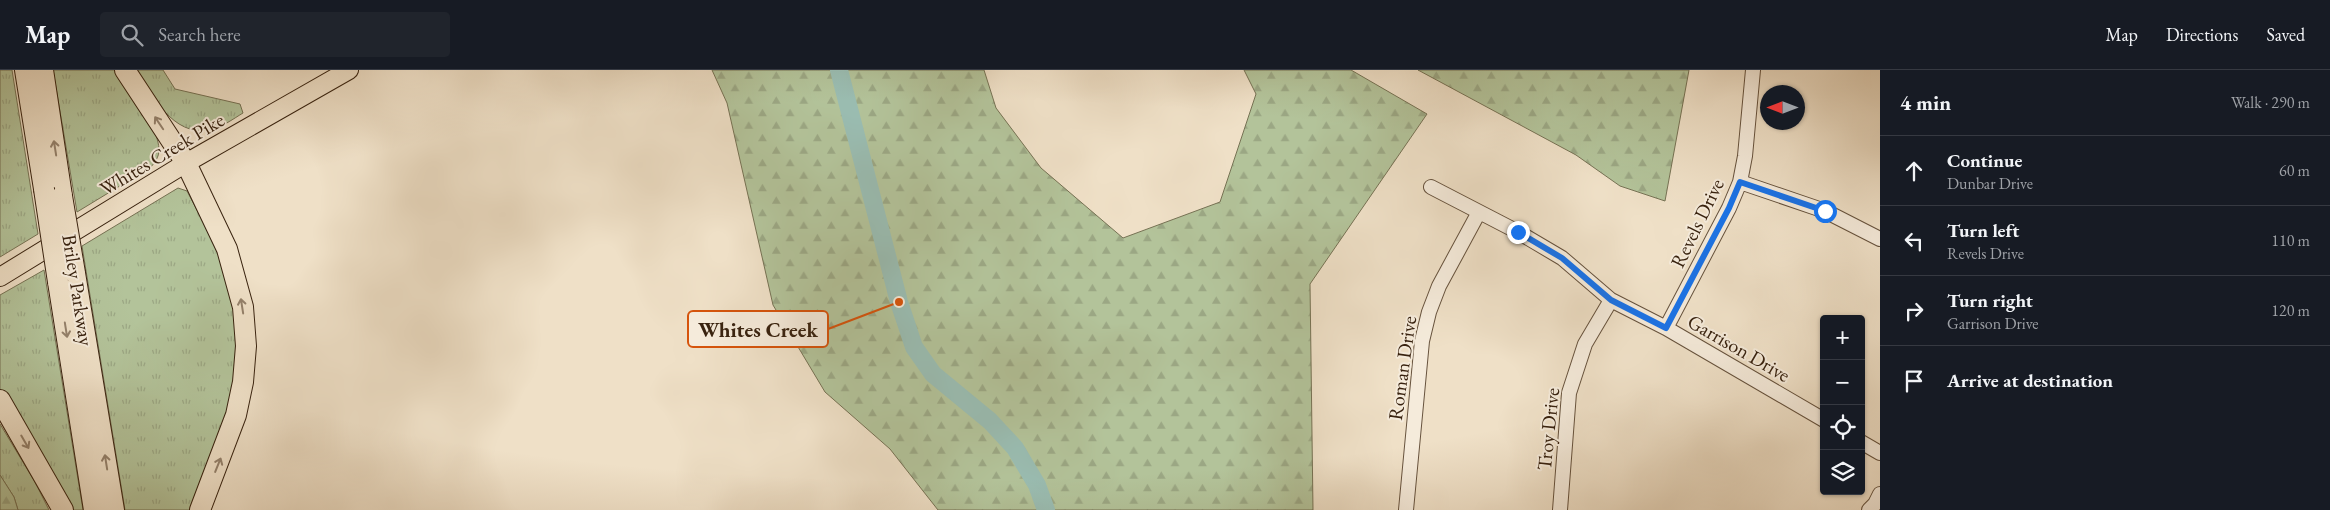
<!DOCTYPE html>
<html lang="en">
<head>
<meta charset="utf-8">
<style>
	body { margin:0; font-family:"EB Garamond",serif; background:#20242c; color:#f1f3f6 }
	.controls { position:absolute; right:15px; bottom:15px; display:grid; overflow:hidden; border-radius:5px; box-shadow:0 1px 4px #0004 }
	.controls button { width:45px; height:45px; display:grid; place-items:center; padding:0; border:0; border-bottom:1px solid #363941; background:#171b24; color:#f1f3f6; font:25px sans-serif }
	.compass { position:absolute; left:1760px; top:15px; width:45px; height:45px; border-radius:50%; background:#171b24; box-shadow:0 1px 4px #0004; rotate:270deg }
	.stop { position:absolute; width:15px; height:15px; margin:-11px; border:4px solid #1a73e8; border-radius:50%; background:#fff }
	.stop.end { background:#1a73e8; border-color:#fff; box-shadow:0 1px 5px #0008 }
	.list { margin:0; padding:0; list-style:none }
	h2 { display:flex; justify-content:space-between; align-items:center; height:65px; margin:0; padding:0 20px; font-size:21px }
	h2 small { font-size:16px; font-weight:400; color:#9ea1a6 }
	.list li { display:grid; grid-template-columns:32px 1fr auto; gap:15px; align-items:center; box-sizing:border-box; height:70px; padding:0 20px; border-top:1px solid #363941 }
	.list b { display:block; font-size:19px; white-space:nowrap }
	.list p { margin:0; font-size:16px; white-space:nowrap; color:#9ea1a6 }
	.list em { font-size:16px; font-style:normal; color:#9ea1a6 }
	.icon { flex:none; width:28px; height:28px; fill:none; stroke:currentColor; stroke-width:2; stroke-linecap:round; stroke-linejoin:round }
	.map { position:relative; flex:none; width:1880px; height:440px; overflow:hidden }
	header { display:flex; align-items:center; gap:30px; box-sizing:border-box; height:70px; padding:0 25px; background:#171b24; border-bottom:1px solid #363941 }
	header strong { font-size:24px }
	nav { display:flex; gap:28px; margin-inline-start:auto; font-size:18px }
	.search { width:350px; height:45px; background:#20242c; display:flex; align-items:center; gap:12px; box-sizing:border-box; padding:0 18px; border-radius:5px; color:#9ea1a6; font-size:19px }
	main { display:flex }
	aside { flex:1; background:#171b24 }
	.map>svg:first-child { display:block }
	.grass { fill:url(#grass-tufts); stroke:#767254 }
	.forest { fill:url(#forest-firs); stroke:#767254 }
	.lines { fill:none; stroke-linecap:round; stroke-linejoin:round }
	.river { stroke:#9abdb2; stroke-width:18 }
	.minor-casing { stroke:#66523d; stroke-width:16 }
	.major-casing { stroke:#38220f; stroke-width:20 }
	.highway-casing { stroke:#38220f; stroke-width:22 }
	.minor { stroke:#f5ebdb; stroke-width:14 }
	.major { stroke:#efe0c7; stroke-width:18 }
	.highway { stroke:#efe0c7; stroke-width:20 }
	.highway-bridge-casing { stroke:#38220f; stroke-width:22; stroke-linecap:butt }
	.highway-bridge { stroke:#efe0c7; stroke-width:20 }
	.oneway { stroke:#94816b }
	.route { stroke:#1a73e8; stroke-width:6 }
	.labels { text-anchor:middle; stroke-width:4; stroke-linejoin:round; paint-order:stroke }
	.street-label { font-size:20px; fill:#38220f; stroke:#f5ebdb }
	.leader { fill:none; stroke:#d6540c; stroke-width:2 }
	.callout-dot { fill:#d6540c; stroke:#f5ebdb; stroke-width:2 }
	.callout { fill:#f5ebdb; stroke:#d6540c; stroke-width:2 }
	.callout-label { font-size:21px; text-anchor:middle; font-weight:bold; fill:#38220f }
</style>
</head>
<body>
<header>
<strong>Map</strong>
<div class="search"><svg class="icon" aria-label="search" viewBox="0 0 24 24"><circle cx="10" cy="10" r="6"/><path d="M15 15l6 6"/></svg>Search here</div>
<nav><a>Map</a><a>Directions</a><a>Saved</a></nav>
</header>
<main>
<div class="map">
<svg width="1880" height="440" viewBox="0 0 1880 440">
	<defs>
		<pattern id="grass-tufts" width="24" height="20" patternUnits="userSpaceOnUse" patternTransform="scale(1.25)"><rect width="24" height="20" fill="#b3c39a"/><path d="M3 7l-1-3M5 7V3M7 7l1-3M15 17l-1-3M17 17v-4M19 17l1-3" fill="none" stroke="#9ba784"/></pattern>
		<pattern id="forest-firs" width="22" height="20" patternUnits="userSpaceOnUse" patternTransform="scale(1.25)"><rect width="22" height="20" fill="#b3c39a"/><path d="M5 1l3.5 6h-7zM16 11l3.5 6h-7z" fill="#9ba784"/></pattern>
	</defs>
	<rect width="100%" height="100%" fill="#efe0c7"/>
	<filter id="stains"><feTurbulence type="fractalNoise" baseFrequency=".004" numOctaves="4"/><feColorMatrix values="0 0 0 0 .2 0 0 0 0 .09 0 0 0 0 .02 0 0 0 .5 -.17"/></filter>
	<radialGradient id="worn" r=".72"><stop offset=".6" stop-color="#630" stop-opacity="0"/><stop offset="1" stop-color="#630" stop-opacity=".3"/></radialGradient>
	<!-- grass -->
	<path class="grass" d="M0,0H12L38,164L0,187Z
		M53,0H118C130,19 159,58 159,80C159,87 155,92 151,97L77,142Z
		M136,0H163L175,19L240,34L243,43C233,49 221,58 209,60C173,67 151,24 136,0Z
		M178,118L187,121L219,182L228,208L238,264L236,314L193,440H125L82,176Z
		M44,200L83,440H69L0,320V225Z
		M0,354L35,412L49,440H18L14,427L0,405Z"/>
	<!-- forest -->
	<path class="forest" d="M712,0H984L996,38L1041,98L1123,168L1220,132L1256,24L1244,0H1351L1427,44L1310,214L1313,440H938L890,379L825,322L773,235L727,33Z
		M1418,0H1689L1665,131L1620,116L1576,85Z
		M0,405L14,427L18,440H0Z"/>
	<g class="lines">
		<!-- river -->
		<path class="river" d="M839,0L899,232L914,277L933,304L990,351L1015,378L1037,415L1046,440"/>
		<!-- minor casing -->
		<g class="minor-casing">
			<path id="minor" d="M1740,112L1825,141L1880,169
				M1431,117L1518,162L1562,188L1611,230L1666,258L1824,350
				M1666,258L1729,138L1740,112L1745,86L1753,0
				M1861,372L1880,383
				M1406,440L1422,271L1429,242L1439,216L1479,142
				M1560,440L1569,323L1585,274L1611,230
				M1869,440L1875,434L1880,424"/>
		</g>
		<!-- major casing -->
		<g class="major-casing">
			<path id="major" d="M0,207L186,93L349,0"/>
		</g>
		<!-- highway casing -->
		<g class="highway-casing">
			<path id="highway" d="M25,0L44,119
				M43,0L62,126
				M125,0L186,93L227,179L243,237L246,276L243,312L236,345L200,440
				M75,203L114,440
				M58,212L94,440
				M0,330L63,440"/>
		</g>
		<!-- minor -->
		<use href="#minor" class="minor"/>
		<!-- major -->
		<use href="#major" class="major"/>
		<!-- highway -->
		<use href="#highway" class="highway"/>
		<!-- highway-bridge casing -->
		<g class="highway-bridge-casing">
			<path id="highway-bridge" d="M44,119L58,212
				M62,126L75,203"/>
		</g>
		<!-- highway-bridge -->
		<use href="#highway-bridge" class="highway-bridge"/>
	</g>
	<!-- one-way arrows -->
	<defs><path id="oneway-shaft" d="M-6 0H5M1.5-3L5.5 0L1.5 3" fill="none" stroke-width="1.6" stroke-linecap="round" stroke-linejoin="round" transform="scale(1.25)"/></defs>
	<g class="oneway">
		<use href="#oneway-shaft" transform="translate(159 53) rotate(-124)"/>
		<use href="#oneway-shaft" transform="translate(55 78) rotate(-99)"/>
		<use href="#oneway-shaft" transform="translate(242 236) rotate(-99)"/>
		<use href="#oneway-shaft" transform="translate(66 260) rotate(81)"/>
		<use href="#oneway-shaft" transform="translate(25 372) rotate(60)"/>
		<use href="#oneway-shaft" transform="translate(106 392) rotate(-99)"/>
		<use href="#oneway-shaft" transform="translate(218 395) rotate(-68)"/>
	</g>
	<g class="lines">
		<!-- route -->
		<path class="route" d="M1518,162L1562,188L1611,230L1666,258L1729,138L1740,112L1825,141"/>
	</g>
	<g class="labels">
		<!-- street labels -->
		<g class="street-label">
			<text transform="translate(162 84) rotate(-31)" y="7">Whites Creek Pike</text>
			<text transform="translate(1697 153) rotate(-64)" y="7">Revels Drive</text>
			<text transform="translate(78 220) rotate(81)" y="7">Briley Parkway</text>
			<text transform="translate(1739 278) rotate(30)" y="7">Garrison Drive</text>
			<text transform="translate(1402 298) rotate(-82)" y="7">Roman Drive</text>
			<text transform="translate(1548 359) rotate(-84)" y="7">Troy Drive</text>
		</g>
	</g>
	<!-- callouts -->
	<path class="leader" d="M899 232L828 259"/>
	<circle class="callout-dot" cx="899" cy="232" r="5"/>
	<rect class="callout" x="688" y="241" width="140" height="36" rx="5"/>
	<g class="callout-label">
		<text x="758" y="267">Whites Creek</text>
	</g>
	<rect width="100%" height="100%" filter="url(#stains)"/>
	<rect width="100%" height="100%" fill="url(#worn)"/>
</svg>
<div class="controls">
<button>+</button>
<button>−</button>
<button><svg class="icon" aria-label="locate" viewBox="0 0 24 24"><circle cx="12" cy="12" r="6"/><path d="M12 2v4M12 18v4M2 12h4M18 12h4"/></svg></button>
<button><svg class="icon" aria-label="layers" viewBox="0 0 24 24"><path d="M12 4l9 5-9 5-9-5zM3 14l9 5 9-5"/></svg></button>
</div>
<svg class="compass" viewBox="-18 -18 36 36"><path d="M0-13l5 13h-10z" fill="#e53935"/><path d="M0 13l5-13h-10z" fill="#9ea1a6"/></svg>
<div class="stop" style="left:1825px;top:141px"></div>
<div class="stop end" style="left:1518px;top:162px"></div>
</div>
<aside>
<h2>4 min<small>Walk · 290 m</small></h2>
<ul class="list">
<li><svg class="icon" aria-label="ahead" viewBox="0 0 24 24"><path d="M12 20V5M6 11l6-6 6 6"/></svg><div><b>Continue</b><p>Dunbar Drive</p></div><em>60 m</em></li>
<li><svg class="icon" aria-label="left" viewBox="0 0 24 24"><path d="M17 20v-9H6M10 6l-5 5 5 5"/></svg><div><b>Turn left</b><p>Revels Drive</p></div><em>110 m</em></li>
<li><svg class="icon" aria-label="right" viewBox="0 0 24 24"><path d="M7 20v-9h11M14 6l5 5-5 5"/></svg><div><b>Turn right</b><p>Garrison Drive</p></div><em>120 m</em></li>
<li><svg class="icon" aria-label="arrive" viewBox="0 0 24 24"><path d="M6 21V4h12l-3 4 3 4H6"/></svg><div><b>Arrive at destination</b></div></li>
</ul>
</aside>
</main>
</body>
</html>
